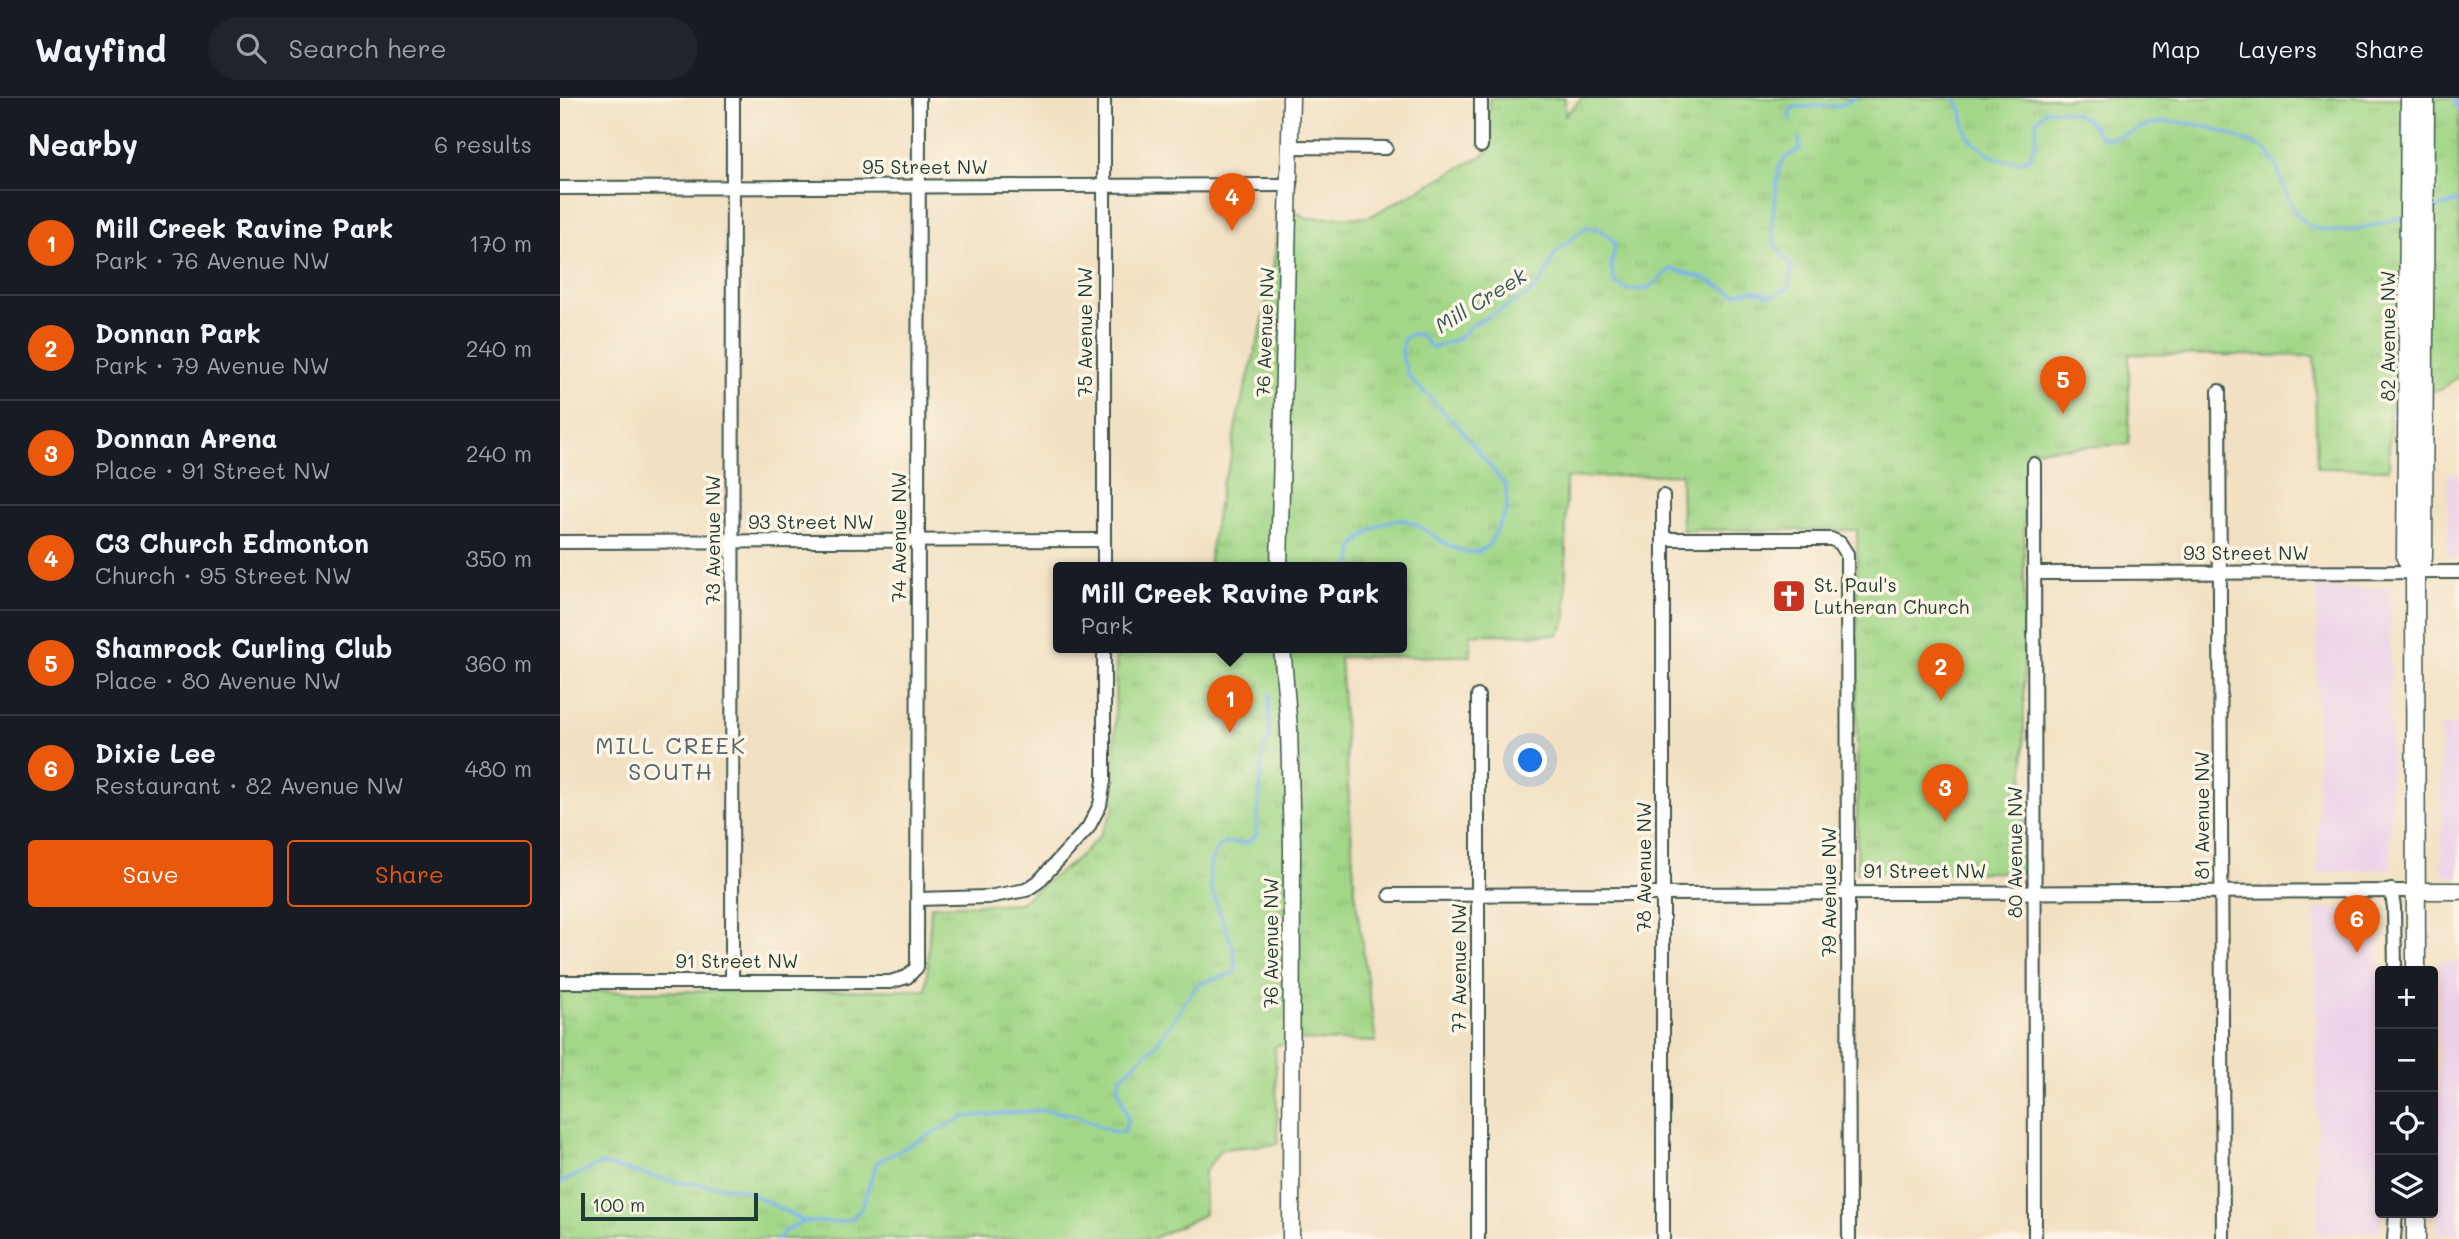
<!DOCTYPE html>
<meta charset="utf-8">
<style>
body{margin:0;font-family:Mali,sans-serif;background:#20242c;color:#f1f3f6}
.controls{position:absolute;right:21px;bottom:21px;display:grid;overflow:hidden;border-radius:7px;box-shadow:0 4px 10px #0003}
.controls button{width:63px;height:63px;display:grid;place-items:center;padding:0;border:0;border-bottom:2px solid #363941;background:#171b24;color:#f1f3f6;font:35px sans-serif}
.scale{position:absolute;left:21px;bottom:18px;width:177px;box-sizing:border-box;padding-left:7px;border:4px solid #1f3d34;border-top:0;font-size:19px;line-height:24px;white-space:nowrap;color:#1f3d34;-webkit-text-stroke:5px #fcf5e5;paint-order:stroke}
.you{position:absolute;left:971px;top:663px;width:24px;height:24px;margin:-18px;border:5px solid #fff;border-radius:50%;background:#1a73e8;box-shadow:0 0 0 10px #1a73e833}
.badge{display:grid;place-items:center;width:46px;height:46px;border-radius:50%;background:#ea580c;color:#fff;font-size:23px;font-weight:700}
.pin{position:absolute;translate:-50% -58px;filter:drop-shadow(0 2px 4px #0008)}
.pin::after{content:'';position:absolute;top:37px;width:24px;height:21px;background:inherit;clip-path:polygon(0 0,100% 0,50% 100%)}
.popup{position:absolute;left:493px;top:464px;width:354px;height:91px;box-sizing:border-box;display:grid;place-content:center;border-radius:7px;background:#171b24;filter:drop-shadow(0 2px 5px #0005);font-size:23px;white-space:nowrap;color:#9ea1a6}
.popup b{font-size:26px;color:#f1f3f6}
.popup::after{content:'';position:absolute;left:50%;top:100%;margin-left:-14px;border:14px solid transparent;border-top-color:#171b24}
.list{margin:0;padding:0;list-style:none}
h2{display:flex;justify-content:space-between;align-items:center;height:91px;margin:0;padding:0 28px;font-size:30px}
h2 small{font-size:23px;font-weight:400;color:#9ea1a6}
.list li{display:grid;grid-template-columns:46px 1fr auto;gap:21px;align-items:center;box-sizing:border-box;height:105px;padding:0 28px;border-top:2px solid #363941}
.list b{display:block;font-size:26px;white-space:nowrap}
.list p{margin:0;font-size:23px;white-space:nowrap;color:#9ea1a6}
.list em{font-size:23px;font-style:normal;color:#9ea1a6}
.actions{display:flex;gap:14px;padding:21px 28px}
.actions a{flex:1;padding:16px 0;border:2px solid #ea580c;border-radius:7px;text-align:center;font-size:24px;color:#ea580c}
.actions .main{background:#ea580c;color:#fff}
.icon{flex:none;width:38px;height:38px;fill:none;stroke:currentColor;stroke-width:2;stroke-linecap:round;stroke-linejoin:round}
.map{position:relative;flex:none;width:1899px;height:1141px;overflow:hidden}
header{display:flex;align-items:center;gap:42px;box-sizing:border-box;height:98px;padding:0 35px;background:#171b24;border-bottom:2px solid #363941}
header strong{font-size:33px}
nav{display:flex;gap:38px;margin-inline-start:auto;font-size:24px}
.search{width:490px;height:63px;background:#20242c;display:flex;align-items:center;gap:18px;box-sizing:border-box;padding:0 24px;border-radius:38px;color:#9ea1a6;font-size:26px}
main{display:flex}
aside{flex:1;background:#171b24}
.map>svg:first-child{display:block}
.built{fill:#edd1e9}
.park{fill:url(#park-tufts);stroke:#608a5e;stroke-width:2}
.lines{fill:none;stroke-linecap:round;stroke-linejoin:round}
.stream{stroke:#7bb2ea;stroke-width:3.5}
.minor-casing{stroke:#3f5549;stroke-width:16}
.tertiary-casing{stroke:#3f5549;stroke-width:19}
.secondary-casing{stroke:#3f5549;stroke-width:21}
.minor{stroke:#fff;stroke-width:12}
.tertiary{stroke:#fff;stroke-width:16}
.secondary{stroke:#fff;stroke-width:18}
.labels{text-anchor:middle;stroke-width:7;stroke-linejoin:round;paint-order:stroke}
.street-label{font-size:19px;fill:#1f3d34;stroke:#fcf5e5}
.poi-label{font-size:19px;fill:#1f3d34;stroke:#fcf5e5;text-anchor:start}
.water-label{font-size:21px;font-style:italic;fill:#365a62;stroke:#fcf5e5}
.quarter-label{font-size:23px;letter-spacing:2px;fill:#53656e;stroke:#fcf5e5}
</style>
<header>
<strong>Wayfind</strong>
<div class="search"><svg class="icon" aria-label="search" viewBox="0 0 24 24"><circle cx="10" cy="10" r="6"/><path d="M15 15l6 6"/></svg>Search here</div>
<nav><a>Map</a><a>Layers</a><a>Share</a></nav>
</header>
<main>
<aside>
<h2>Nearby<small>6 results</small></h2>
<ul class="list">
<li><span class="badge">1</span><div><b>Mill Creek Ravine Park</b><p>Park · 76 Avenue NW</p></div><em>170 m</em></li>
<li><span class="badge">2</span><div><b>Donnan Park</b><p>Park · 79 Avenue NW</p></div><em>240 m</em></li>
<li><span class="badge">3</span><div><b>Donnan Arena</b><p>Place · 91 Street NW</p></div><em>240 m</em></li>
<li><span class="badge">4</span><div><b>C3 Church Edmonton</b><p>Church · 95 Street NW</p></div><em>350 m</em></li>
<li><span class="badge">5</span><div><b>Shamrock Curling Club</b><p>Place · 80 Avenue NW</p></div><em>360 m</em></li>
<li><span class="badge">6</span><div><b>Dixie Lee</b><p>Restaurant · 82 Avenue NW</p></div><em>480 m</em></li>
</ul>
<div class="actions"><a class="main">Save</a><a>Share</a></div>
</aside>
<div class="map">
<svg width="1899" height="1141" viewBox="0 0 1899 1141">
<defs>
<pattern id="park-tufts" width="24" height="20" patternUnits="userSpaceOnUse" patternTransform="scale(1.75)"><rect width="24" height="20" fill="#a2d788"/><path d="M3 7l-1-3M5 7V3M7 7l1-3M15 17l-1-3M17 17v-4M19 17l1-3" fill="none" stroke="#8bb976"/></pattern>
</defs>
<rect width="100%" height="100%" fill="#fcf5e5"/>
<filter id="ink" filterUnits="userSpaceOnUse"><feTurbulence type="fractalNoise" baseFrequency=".0143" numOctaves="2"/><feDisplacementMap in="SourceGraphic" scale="14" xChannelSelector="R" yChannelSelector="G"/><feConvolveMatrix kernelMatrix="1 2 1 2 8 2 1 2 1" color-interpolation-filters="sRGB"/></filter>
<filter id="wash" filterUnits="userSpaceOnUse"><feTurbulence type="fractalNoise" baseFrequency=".00686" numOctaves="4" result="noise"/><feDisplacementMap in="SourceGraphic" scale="28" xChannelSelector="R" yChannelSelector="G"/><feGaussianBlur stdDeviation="1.57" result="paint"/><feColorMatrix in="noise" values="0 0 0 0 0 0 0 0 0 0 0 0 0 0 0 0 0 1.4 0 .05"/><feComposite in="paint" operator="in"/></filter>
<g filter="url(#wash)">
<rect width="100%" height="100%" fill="#f2e0c2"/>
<g class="built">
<rect x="1888" y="376" width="11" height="84"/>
<polygon points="1757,490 1830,490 1831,771 1758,775"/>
<polygon points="1881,627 1899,627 1899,778 1888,778 1882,773"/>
<polygon points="1819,810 1821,1133 1758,1136 1755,811"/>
<polygon points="1879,864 1899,864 1899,1135 1878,1135"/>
</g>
<path class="park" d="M 929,0 L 1005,0 L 1005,17 L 1022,0 L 1899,0 L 1899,278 L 1880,292 L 1830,297 L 1829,371 L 1757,370 L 1754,258 L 1569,256 L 1569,346 L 1469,352 L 1464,386 L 1464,774 L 1297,775 L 1297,432 L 1122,432 L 1121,376 L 1006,380 L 1006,522 L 999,537 L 911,536 L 911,558 L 780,559 L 795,795 L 816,944 L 744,942 L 715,948 L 718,1046 L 661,1051 L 644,1075 L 645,1116 L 592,1141 L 0,1141 L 0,894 L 366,892 L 371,808 L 459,805 L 517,761 L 539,739 L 554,711 L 556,549 L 842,549 L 842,469 L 648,469 L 662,384 C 674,364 672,339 678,317 C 696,248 721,175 716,104 L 747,120 L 809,119 L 929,54 Z"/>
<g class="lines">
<g class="stream">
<path d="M 1393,0 C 1407,12 1400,20 1407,35 C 1415,53 1452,72 1469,60 L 1476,44 L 1476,23 L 1486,12 C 1500,10 1516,14 1527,22 C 1535,28 1536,39 1546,40 C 1563,40 1577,30 1592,26 C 1632,18 1671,36 1706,52 C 1717,64 1723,86 1729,102 C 1748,152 1804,129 1844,119"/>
<polyline points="1894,0 1899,13"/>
<polyline points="1232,23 1228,16 1234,9 1280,8 1295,0"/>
<polyline points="1872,112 1899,103"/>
<path d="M 791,469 L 794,448 C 855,385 867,457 917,454 L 928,448 L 947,412 L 946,388 L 898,328 L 849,279 L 842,258 L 843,243 L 848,237 L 859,236 L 872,250 L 897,241 L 912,227 L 968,197 L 981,184 L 996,154 L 1026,129 C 1040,130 1047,134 1055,146 L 1051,169 L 1055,186 L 1069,192 L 1087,191 L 1111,171 L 1144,180 L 1174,196 L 1193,192 L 1213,198 L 1229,190 L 1232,168 L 1215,147 L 1212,124 L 1219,69 L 1225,60 L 1240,51 L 1239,40"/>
<polyline points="0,1085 40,1066 117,1084 182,1091 244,1123"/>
<path d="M 217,1141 C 244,1111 264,1132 293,1120 L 302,1109 L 317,1064 L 404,1019 L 484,1012 L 515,1017 L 553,1034 L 564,1034 L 568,1021 L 558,990 L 560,980 L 598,944 L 635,890 L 641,885 L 675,875 C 682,835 623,777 664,745 L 688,745 L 696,737 L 703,653 L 709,640 L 709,596"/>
</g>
</g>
</g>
<g filter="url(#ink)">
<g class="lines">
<g class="minor-casing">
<g id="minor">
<polyline points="921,48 921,0"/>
<polyline points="731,49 826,50"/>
<polyline points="0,90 731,87"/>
<polyline points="1659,293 1663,1141"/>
<polyline points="1474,366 1475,1141"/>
<polyline points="1103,398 1103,1141"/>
<polyline points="1103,441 1271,441 1280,445 1287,456 1289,1141"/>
<polyline points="0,444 544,442"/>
<polyline points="544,469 544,0"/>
<polyline points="1474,475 1899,474"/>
<polyline points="918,598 918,1141"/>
<polyline points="1831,792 1834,809 1835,873"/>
<polyline points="830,797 1856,793"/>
<polyline points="358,801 428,799 466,792 478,784 528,730 540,707 544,683 544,549"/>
<polyline points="172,883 173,0"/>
<polyline points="0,884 330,884 347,879 357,869 359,0"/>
<polyline points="1834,1141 1836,1115"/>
</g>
</g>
<g class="tertiary-casing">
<g id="tertiary">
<polyline points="719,469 731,0"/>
<polyline points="722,549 729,630 732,748 731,1141"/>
<polyline points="1856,793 1899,793"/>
</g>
</g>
<g class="secondary-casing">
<g id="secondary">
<polyline points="1850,0 1846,460 1855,474"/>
<polyline points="1856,873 1855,474 1863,460 1865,0"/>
<polyline points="1856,1115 1856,1141"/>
</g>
</g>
<use href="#minor" class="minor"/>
<use href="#tertiary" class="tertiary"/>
<use href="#secondary" class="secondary"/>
</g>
</g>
<defs>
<g id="church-square" transform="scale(1.75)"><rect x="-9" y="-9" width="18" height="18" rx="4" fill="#c8321e" stroke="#fcf5e5"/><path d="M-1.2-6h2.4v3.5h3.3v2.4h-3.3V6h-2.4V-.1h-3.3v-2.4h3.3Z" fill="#fff"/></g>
</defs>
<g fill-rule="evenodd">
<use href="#church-square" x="1229" y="498"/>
</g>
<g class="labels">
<g class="street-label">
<text x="365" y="76">95 Street NW</text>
<text transform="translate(525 234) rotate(-90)" y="7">75 Avenue NW</text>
<text transform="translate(705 234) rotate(-88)" y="7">76 Avenue NW</text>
<text transform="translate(1828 238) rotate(-90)" y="7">82 Avenue NW</text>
<text x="251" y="431">93 Street NW</text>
<text transform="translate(339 439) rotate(-90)" y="7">74 Avenue NW</text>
<text transform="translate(153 442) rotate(-90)" y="7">73 Avenue NW</text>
<text x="1686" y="462">93 Street NW</text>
<text transform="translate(1642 717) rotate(-90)" y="7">81 Avenue NW</text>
<text transform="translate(1455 754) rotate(-90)" y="7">80 Avenue NW</text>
<text transform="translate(1084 769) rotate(-90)" y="7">78 Avenue NW</text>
<text x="1365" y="780">91 Street NW</text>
<text transform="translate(1269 794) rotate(-90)" y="7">79 Avenue NW</text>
<text transform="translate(711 845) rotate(-90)" y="7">76 Avenue NW</text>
<text x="177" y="870">91 Street NW</text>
<text transform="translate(899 870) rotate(-90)" y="7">77 Avenue NW</text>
</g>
<g class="poi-label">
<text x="1254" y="494">St. Paul's<tspan x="1254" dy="22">Lutheran Church</tspan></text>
</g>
<g class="water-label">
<text transform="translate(921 203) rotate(-32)" y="7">Mill Creek</text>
</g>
<g class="quarter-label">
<text x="111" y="656">MILL CREEK<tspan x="111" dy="26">SOUTH</tspan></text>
</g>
</g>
</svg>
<div class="controls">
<button>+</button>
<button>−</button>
<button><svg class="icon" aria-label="locate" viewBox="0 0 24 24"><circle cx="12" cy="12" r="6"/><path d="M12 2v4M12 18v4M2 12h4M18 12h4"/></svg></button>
<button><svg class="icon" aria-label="layers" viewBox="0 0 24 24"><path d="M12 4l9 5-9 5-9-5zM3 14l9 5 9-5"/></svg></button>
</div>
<div class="scale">100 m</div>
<div class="you"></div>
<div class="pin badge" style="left:670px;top:635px">1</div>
<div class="popup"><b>Mill Creek Ravine Park</b>Park</div>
<div class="pin badge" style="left:1381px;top:603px">2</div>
<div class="pin badge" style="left:1385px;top:724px">3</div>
<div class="pin badge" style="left:672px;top:133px">4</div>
<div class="pin badge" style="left:1503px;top:316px">5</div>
<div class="pin badge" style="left:1797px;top:855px">6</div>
</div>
</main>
